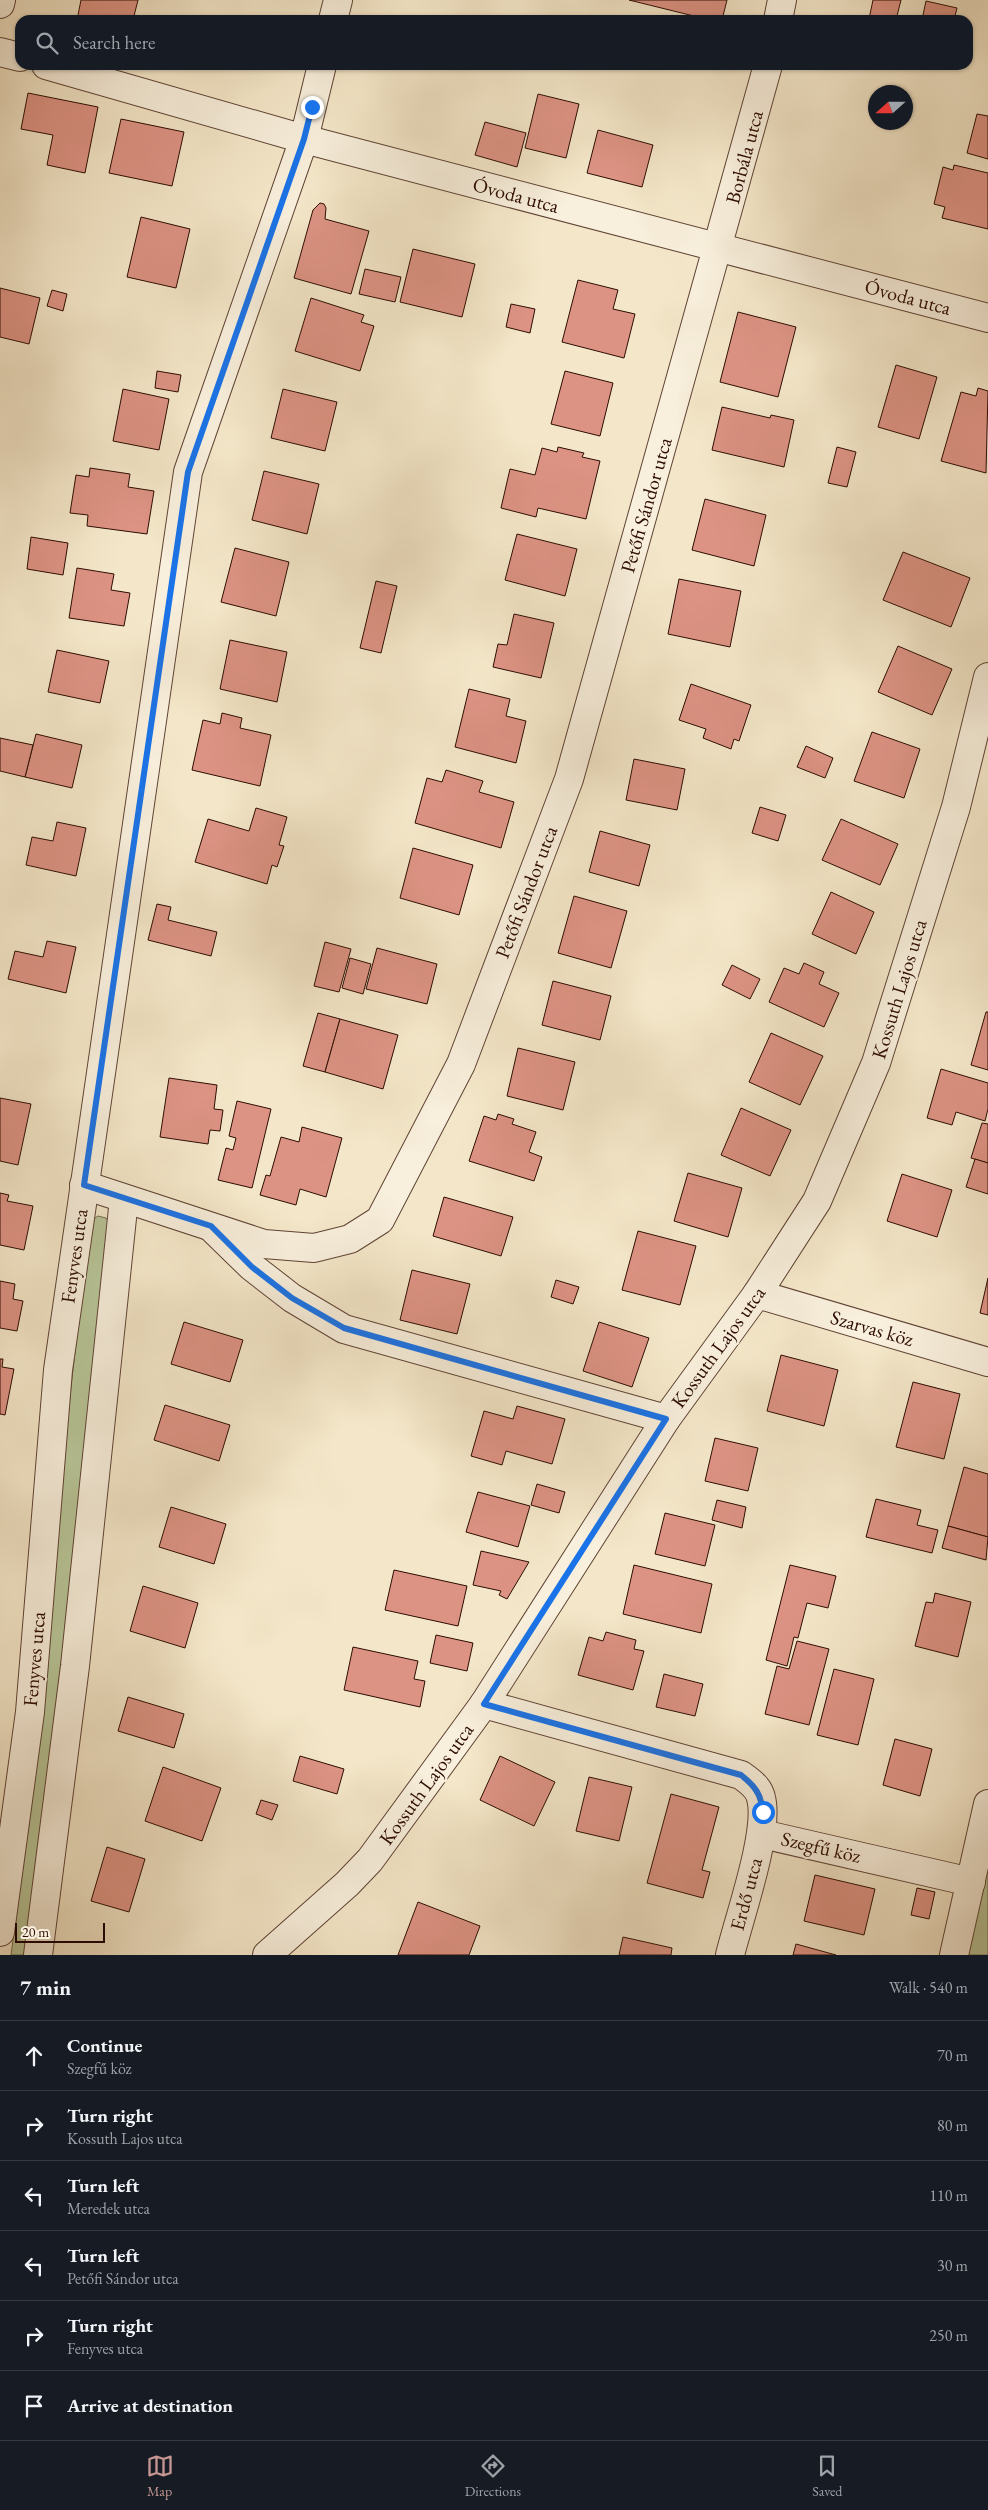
<!DOCTYPE html>
<meta charset="utf-8">
<style>
body{margin:0;font-family:"EB Garamond",serif;background:#20242c;color:#f1f3f6}
.compass{position:absolute;left:868px;top:85px;width:45px;height:45px;border-radius:50%;background:#171b24;box-shadow:0 1px 4px #0004;rotate:249deg}
.scale{position:absolute;left:15px;bottom:12px;width:90px;box-sizing:border-box;padding-left:5px;border:2px solid #2d0c02;border-top:0;font-size:14px;line-height:18px;white-space:nowrap;color:#2d0c02;-webkit-text-stroke:4px #f8efdc;paint-order:stroke}
.stop{position:absolute;width:15px;height:15px;margin:-11px;border:4px solid #1a73e8;border-radius:50%;background:#fff}
.stop.end{background:#1a73e8;border-color:#fff;box-shadow:0 1px 5px #0008}
.list{margin:0;padding:0;list-style:none}
h2{display:flex;justify-content:space-between;align-items:center;height:65px;margin:0;padding:0 20px;font-size:21px}
h2 small{font-size:16px;font-weight:400;color:#9ea1a6}
.list li{display:grid;grid-template-columns:32px 1fr auto;gap:15px;align-items:center;box-sizing:border-box;height:70px;padding:0 20px;border-top:1px solid #363941}
.list b{display:block;font-size:19px;white-space:nowrap}
.list p{margin:0;font-size:16px;white-space:nowrap;color:#9ea1a6}
.list em{font-size:16px;font-style:normal;color:#9ea1a6}
.icon{flex:none;width:28px;height:28px;fill:none;stroke:currentColor;stroke-width:2;stroke-linecap:round;stroke-linejoin:round}
.map{position:relative;flex:none;width:988px;height:1955px;overflow:hidden}
.search{position:absolute;background:#171b24;box-shadow:0 1px 4px #0004;left:15px;right:15px;top:15px;height:55px;display:flex;align-items:center;gap:12px;box-sizing:border-box;padding:0 18px;border-radius:15px;color:#9ea1a6;font-size:19px}
.sheet{height:485px;background:#171b24}
nav{display:flex;justify-content:space-around;align-items:center;box-sizing:border-box;height:70px;border-top:1px solid #363941;background:#171b24;font-size:14px;color:#9ea1a6}
nav a{display:grid;justify-items:center;gap:2px}
nav .on{color:#c59692}
.map>svg:first-child{display:block}
.green{fill:#b8c699;stroke:#72694e}
.building{fill:#dd9384;stroke:#2d0c02}
.lines{fill:none;stroke-linecap:round;stroke-linejoin:round}
.minor-casing{stroke:#5f4334;stroke-width:30}
.minor{stroke:#f8efdc;stroke-width:28}
.route{stroke:#1a73e8;stroke-width:6}
.labels{text-anchor:middle;stroke-width:4.5;stroke-linejoin:round;paint-order:stroke}
.street-label{font-size:20px;fill:#2d0c02;stroke:#f8efdc}
</style>
<div class="map">
<svg width="988" height="1955" viewBox="0 0 988 1955">
<rect width="100%" height="100%" fill="#f4e7c9"/>
<filter id="stains"><feTurbulence type="fractalNoise" baseFrequency=".004" numOctaves="4"/><feColorMatrix values="0 0 0 0 .2 0 0 0 0 .09 0 0 0 0 .02 0 0 0 .5 -.17"/></filter>
<radialGradient id="worn" r=".72"><stop offset=".6" stop-color="#630" stop-opacity="0"/><stop offset="1" stop-color="#630" stop-opacity=".3"/></radialGradient>
<g class="green">
<polygon points="98,1216 106,1218 111,1226 29,1955 11,1955 33,1793 71,1387 88,1239 92,1220"/>
<polygon points="988,1866 988,1955 965,1955"/>
</g>
<g class="building">
<polygon points="81,0 138,0 133,20 77,20"/>
<polygon points="629,0 727,0 722,20 710,20"/>
<polygon points="873,0 901,0 896,20 862,20 862,18 869,19"/>
<polygon points="926,1 957,8 954,20 922,20"/>
<polygon points="28,93 98,107 85,173 47,165 53,135 21,129"/>
<polygon points="538,94 579,104 566,158 525,148"/>
<polygon points="977,114 988,116 988,159 967,153"/>
<polygon points="121,119 184,132 172,186 109,173"/>
<polygon points="485,122 526,133 517,167 475,155"/>
<polygon points="598,130 653,145 642,187 587,173"/>
<polygon points="954,165 988,173 988,229 942,218 945,207 934,204 943,167 953,170"/>
<polygon points="320,203 324,204 326,208 325,219 369,231 351,294 294,278 313,210"/>
<polygon points="141,217 190,229 176,288 127,277"/>
<polygon points="413,249 475,264 462,317 400,302"/>
<polygon points="365,269 401,277 395,302 359,294"/>
<polygon points="578,280 618,290 613,309 635,314 624,358 562,342"/>
<polygon points="0,288 40,298 29,344 0,337"/>
<polygon points="52,290 67,294 63,311 47,306"/>
<polygon points="311,298 364,315 361,322 374,326 360,371 295,351"/>
<polygon points="511,304 535,309 530,333 506,327"/>
<polygon points="738,312 796,327 778,397 720,382"/>
<polygon points="896,365 937,377 919,439 878,427"/>
<polygon points="157,371 181,375 178,392 155,388"/>
<polygon points="565,371 613,383 600,436 551,424"/>
<polygon points="978,388 988,391 986,473 941,461 961,392 976,396"/>
<polygon points="123,389 169,399 159,450 113,441"/>
<polygon points="283,389 337,402 325,451 271,438"/>
<polygon points="722,407 770,418 771,415 794,420 784,467 712,450"/>
<polygon points="558,447 584,453 582,457 600,461 586,519 538,508 536,517 501,508 510,469 535,475 542,448 557,452"/>
<polygon points="837,447 856,452 847,487 828,483"/>
<polygon points="90,468 130,474 128,487 154,491 147,534 87,526 88,515 70,513 76,475 89,477"/>
<polygon points="264,471 319,484 307,534 252,520"/>
<polygon points="705,499 766,515 754,566 692,550"/>
<polygon points="517,534 577,549 565,596 505,580"/>
<polygon points="31,537 68,543 63,575 27,569"/>
<polygon points="235,548 289,562 276,616 221,602"/>
<polygon points="903,552 970,578 951,627 883,600"/>
<polygon points="77,568 114,574 111,590 130,593 124,626 69,618"/>
<polygon points="679,579 741,591 730,647 668,634"/>
<polygon points="376,581 397,586 381,653 360,648"/>
<polygon points="514,614 554,623 541,678 493,667 498,644 507,645"/>
<polygon points="230,640 287,652 277,702 220,689"/>
<polygon points="898,646 952,669 932,715 878,692"/>
<polygon points="57,650 109,661 100,703 48,692"/>
<polygon points="691,684 751,705 739,741 734,739 731,749 703,738 706,729 679,720"/>
<polygon points="469,689 510,699 506,716 526,721 516,763 455,747"/>
<polygon points="222,713 242,718 240,728 271,735 260,786 192,770 203,720 220,724"/>
<polygon points="872,732 920,749 904,798 854,781"/>
<polygon points="36,734 82,745 72,788 25,777"/>
<polygon points="0,738 33,745 25,777 0,771"/>
<polygon points="806,746 833,758 825,778 797,767"/>
<polygon points="634,759 685,769 677,810 626,800"/>
<polygon points="446,770 483,781 479,792 514,802 501,848 415,823 427,778 442,782"/>
<polygon points="760,807 786,815 778,841 752,833"/>
<polygon points="256,808 287,817 279,845 284,846 277,867 272,865 267,884 195,862 208,819 249,831"/>
<polygon points="841,819 898,844 880,885 822,860"/>
<polygon points="57,822 86,828 76,876 26,865 32,837 53,841"/>
<polygon points="600,831 650,845 639,886 589,872"/>
<polygon points="413,848 473,865 459,915 400,898"/>
<polygon points="831,892 874,912 856,954 812,934"/>
<polygon points="574,896 627,911 611,968 558,953"/>
<polygon points="157,904 171,907 168,920 217,932 211,956 148,940"/>
<polygon points="47,941 76,947 66,993 8,979 15,951 43,957"/>
<polygon points="325,942 351,949 339,992 314,986"/>
<polygon points="377,948 437,964 427,1004 366,989"/>
<polygon points="350,958 371,964 363,994 342,988"/>
<polygon points="804,963 824,972 819,984 839,993 824,1027 769,1002 784,968 799,974"/>
<polygon points="732,965 760,979 750,999 722,985"/>
<polygon points="553,981 611,996 600,1040 542,1025"/>
<polygon points="986,1012 988,1012 988,1070 971,1065"/>
<polygon points="318,1013 340,1019 325,1072 303,1066"/>
<polygon points="340,1019 398,1035 383,1089 325,1072"/>
<polygon points="771,1033 823,1056 800,1105 749,1082"/>
<polygon points="518,1048 575,1062 563,1110 507,1096"/>
<polygon points="941,1069 988,1083 988,1109 985,1121 956,1112 952,1125 927,1118"/>
<polygon points="169,1078 217,1085 214,1109 223,1110 220,1131 210,1130 208,1144 160,1137"/>
<polygon points="0,1098 31,1104 18,1165 0,1161"/>
<polygon points="237,1101 271,1109 252,1188 218,1180 226,1148 233,1150 236,1138 229,1136"/>
<polygon points="741,1108 791,1130 770,1176 721,1155"/>
<polygon points="498,1114 514,1119 512,1124 536,1132 529,1152 542,1157 534,1181 469,1161 484,1116 496,1120"/>
<polygon points="982,1123 988,1124 988,1163 971,1158"/>
<polygon points="302,1127 342,1138 326,1197 300,1189 296,1205 260,1195 266,1175 270,1176 281,1137 299,1142"/>
<polygon points="975,1159 988,1163 988,1194 966,1187"/>
<polygon points="688,1173 742,1188 728,1237 674,1221"/>
<polygon points="902,1174 952,1190 937,1237 887,1221"/>
<polygon points="0,1193 9,1195 7,1201 33,1206 24,1250 0,1245"/>
<polygon points="444,1197 513,1217 501,1256 433,1236"/>
<polygon points="638,1231 696,1246 680,1305 622,1290"/>
<polygon points="412,1270 470,1284 457,1334 400,1320"/>
<polygon points="988,1278 988,1315 980,1313"/>
<polygon points="556,1280 579,1287 573,1304 551,1297"/>
<polygon points="0,1281 15,1284 13,1299 23,1301 17,1331 0,1328"/>
<polygon points="184,1322 243,1340 230,1382 171,1364"/>
<polygon points="599,1322 649,1338 632,1387 583,1371"/>
<polygon points="781,1355 838,1370 824,1426 767,1411"/>
<polygon points="0,1359 3,1359 2,1367 14,1369 5,1415 0,1414"/>
<polygon points="913,1382 960,1394 944,1459 896,1447"/>
<polygon points="165,1405 230,1425 219,1461 154,1440"/>
<polygon points="517,1406 565,1419 552,1464 506,1451 502,1465 471,1456 484,1411 513,1419"/>
<polygon points="715,1438 758,1448 748,1491 705,1481"/>
<polygon points="964,1467 988,1474 988,1537 948,1526"/>
<polygon points="537,1484 565,1492 559,1513 531,1505"/>
<polygon points="478,1492 530,1506 518,1547 466,1532"/>
<polygon points="876,1499 921,1510 917,1525 938,1530 932,1553 866,1537"/>
<polygon points="717,1500 746,1507 742,1528 712,1520"/>
<polygon points="171,1507 226,1524 214,1564 159,1547"/>
<polygon points="665,1513 715,1525 705,1566 655,1554"/>
<polygon points="948,1526 988,1537 986,1560 942,1548"/>
<polygon points="481,1551 529,1562 507,1599 499,1595 501,1591 473,1585"/>
<polygon points="634,1565 712,1584 701,1633 623,1614"/>
<polygon points="790,1565 836,1576 828,1608 807,1603 798,1638 794,1637 787,1666 766,1660"/>
<polygon points="394,1570 467,1586 458,1626 385,1610"/>
<polygon points="143,1586 198,1603 185,1648 130,1631"/>
<polygon points="935,1593 971,1602 958,1657 915,1646 926,1602 933,1603"/>
<polygon points="606,1632 636,1640 634,1649 644,1651 633,1690 578,1675 589,1637 603,1641"/>
<polygon points="436,1635 473,1643 467,1671 430,1663"/>
<polygon points="797,1641 829,1649 809,1725 765,1714 777,1666 789,1669"/>
<polygon points="353,1647 418,1661 414,1679 425,1681 420,1707 344,1690"/>
<polygon points="834,1669 874,1679 858,1745 817,1735"/>
<polygon points="664,1674 703,1684 695,1716 656,1707"/>
<polygon points="128,1697 184,1714 174,1748 118,1731"/>
<polygon points="895,1739 932,1749 920,1796 883,1785"/>
<polygon points="300,1756 344,1769 337,1794 293,1781"/>
<polygon points="500,1756 555,1782 534,1826 480,1800"/>
<polygon points="163,1767 221,1788 202,1841 145,1821"/>
<polygon points="589,1777 632,1787 619,1841 576,1831"/>
<polygon points="671,1794 719,1807 702,1870 710,1872 703,1898 647,1883"/>
<polygon points="261,1800 278,1805 272,1820 256,1814"/>
<polygon points="107,1847 145,1859 129,1912 91,1901"/>
<polygon points="815,1875 875,1889 864,1935 804,1921"/>
<polygon points="917,1888 935,1892 929,1919 911,1915"/>
<polygon points="418,1902 480,1926 469,1955 398,1955"/>
<polygon points="623,1937 672,1948 671,1955 619,1955"/>
<polygon points="796,1944 836,1955 793,1955"/>
</g>
<g class="lines">
<g class="minor-casing">
<g id="minor">
<polyline points="0,4 1,0"/>
<polyline points="333,20 338,0"/>
<polyline points="778,20 782,0"/>
<polyline points="0,52 20,57"/>
<polyline points="46,65 304,139 988,318"/>
<polyline points="84,1185 264,1244 314,1248 350,1239 380,1220 461,1064 569,779 768,65"/>
<polyline points="214,1230 252,1267 292,1298 344,1329 666,1419"/>
<polyline points="757,1294 988,1362"/>
<path d="M 484,1704 L 741,1775 C 749,1781 759,1787 761,1798 C 770,1831 739,1918 730,1955"/>
<polyline points="762,1834 971,1882"/>
<polyline points="0,1932 30,1712 58,1370 188,472 304,139 322,65"/>
<polyline points="38,1955 75,1666 124,1199"/>
<polyline points="267,1955 347,1884 370,1860 484,1704 666,1419 757,1294 817,1201 876,1063 956,807 988,677"/>
<polyline points="954,1955 988,1804"/>
</g>
</g>
<use href="#minor" class="minor"/>
</g>
<g class="lines">
<path class="route" d="M 312,107 L 304,139 L 188,472 L 84,1185 L 211,1226 L 252,1267 L 292,1298 L 344,1328 L 666,1419 L 484,1704 L 741,1775 C 755,1786 761,1794 763,1812"/>
</g>
<g class="labels">
<g class="street-label">
<text transform="translate(744 157) rotate(-75)" y="7">Borbála utca</text>
<text transform="translate(516 195) rotate(15)" y="7">Óvoda utca</text>
<text transform="translate(908 297) rotate(15)" y="7">Óvoda utca</text>
<text transform="translate(646 505) rotate(-74)" y="7">Petőfi Sándor utca</text>
<text transform="translate(526 892) rotate(-69)" y="7">Petőfi Sándor utca</text>
<text transform="translate(899 989) rotate(-73)" y="7">Kossuth Lajos utca</text>
<text transform="translate(74 1256) rotate(-82)" y="7">Fenyves utca</text>
<text transform="translate(872 1328) rotate(16)" y="7">Szarvas köz</text>
<text transform="translate(718 1347) rotate(-54)" y="7">Kossuth Lajos utca</text>
<text transform="translate(34 1659) rotate(-85)" y="7">Fenyves utca</text>
<text transform="translate(426 1784) rotate(-54)" y="7">Kossuth Lajos utca</text>
<text transform="translate(821 1847) rotate(13)" y="7">Szegfű köz</text>
<text transform="translate(746 1894) rotate(-75)" y="7">Erdő utca</text>
</g>
</g>
<rect width="100%" height="100%" filter="url(#stains)"/>
<rect width="100%" height="100%" fill="url(#worn)"/>
</svg>
<svg class="compass" viewBox="-18 -18 36 36"><path d="M0-13l5 13h-10z" fill="#e53935"/><path d="M0 13l5-13h-10z" fill="#9ea1a6"/></svg>
<div class="scale">20 m</div>
<div class="stop" style="left:763px;top:1812px"></div>
<div class="stop end" style="left:312px;top:107px"></div>
<div class="search"><svg class="icon" aria-label="search" viewBox="0 0 24 24"><circle cx="10" cy="10" r="6"/><path d="M15 15l6 6"/></svg>Search here</div>
</div>
<section class="sheet">
<h2>7 min<small>Walk · 540 m</small></h2>
<ul class="list">
<li><svg class="icon" aria-label="ahead" viewBox="0 0 24 24"><path d="M12 20V5M6 11l6-6 6 6"/></svg><div><b>Continue</b><p>Szegfű köz</p></div><em>70 m</em></li>
<li><svg class="icon" aria-label="right" viewBox="0 0 24 24"><path d="M7 20v-9h11M14 6l5 5-5 5"/></svg><div><b>Turn right</b><p>Kossuth Lajos utca</p></div><em>80 m</em></li>
<li><svg class="icon" aria-label="left" viewBox="0 0 24 24"><path d="M17 20v-9H6M10 6l-5 5 5 5"/></svg><div><b>Turn left</b><p>Meredek utca</p></div><em>110 m</em></li>
<li><svg class="icon" aria-label="left" viewBox="0 0 24 24"><path d="M17 20v-9H6M10 6l-5 5 5 5"/></svg><div><b>Turn left</b><p>Petőfi Sándor utca</p></div><em>30 m</em></li>
<li><svg class="icon" aria-label="right" viewBox="0 0 24 24"><path d="M7 20v-9h11M14 6l5 5-5 5"/></svg><div><b>Turn right</b><p>Fenyves utca</p></div><em>250 m</em></li>
<li><svg class="icon" aria-label="arrive" viewBox="0 0 24 24"><path d="M6 21V4h12l-3 4 3 4H6"/></svg><div><b>Arrive at destination</b></div></li>
</ul>
</section>
<nav>
<a class="on"><svg class="icon" aria-label="map" viewBox="0 0 24 24"><path d="M3 6l6-2 6 2 6-2v14l-6 2-6-2-6 2zM9 4v14M15 6v14"/></svg>Map</a>
<a><svg class="icon" aria-label="directions" viewBox="0 0 24 24"><path d="M12 3l9 9-9 9-9-9zM9 14v-3h6M13 9l2 2-2 2"/></svg>Directions</a>
<a><svg class="icon" aria-label="saved" viewBox="0 0 24 24"><path d="M7 4h10v16l-5-4-5 4z"/></svg>Saved</a>
</nav>
